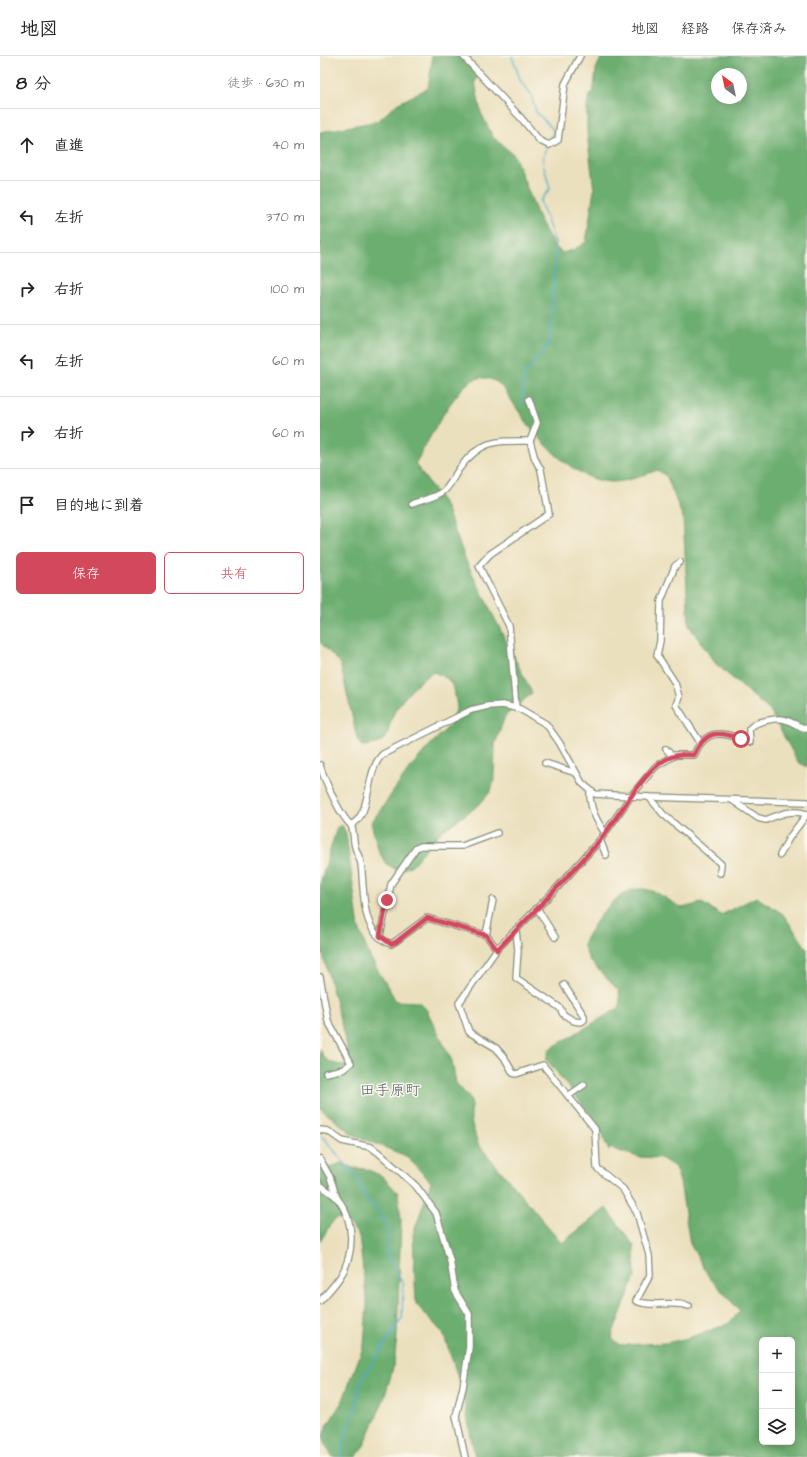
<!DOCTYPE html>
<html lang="ja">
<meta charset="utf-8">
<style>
body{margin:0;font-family:"Architects Daughter","Klee One",sans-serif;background:#f2f2f2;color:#222}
.controls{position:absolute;right:12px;bottom:12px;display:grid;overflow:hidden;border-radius:6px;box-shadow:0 2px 10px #0003}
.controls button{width:36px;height:36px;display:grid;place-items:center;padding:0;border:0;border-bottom:1px solid #e0e0e0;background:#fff;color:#222;font:20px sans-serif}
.compass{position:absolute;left:391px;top:12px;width:36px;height:36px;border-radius:50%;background:#fff;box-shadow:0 2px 10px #0003;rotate:327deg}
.stop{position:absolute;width:12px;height:12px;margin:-9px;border:3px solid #d1495b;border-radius:50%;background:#fff}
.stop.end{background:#d1495b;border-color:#fff;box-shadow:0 1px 4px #0008}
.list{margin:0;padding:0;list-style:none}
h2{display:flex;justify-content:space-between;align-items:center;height:52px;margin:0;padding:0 16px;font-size:17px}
h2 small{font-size:13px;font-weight:400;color:#767676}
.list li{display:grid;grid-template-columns:26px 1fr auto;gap:12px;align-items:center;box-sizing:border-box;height:72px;padding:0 16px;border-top:1px solid #e0e0e0}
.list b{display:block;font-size:15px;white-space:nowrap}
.list em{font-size:13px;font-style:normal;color:#767676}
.actions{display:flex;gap:8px;padding:12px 16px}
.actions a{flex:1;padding:9px 0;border:1px solid #d1495b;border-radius:6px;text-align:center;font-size:14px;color:#d1495b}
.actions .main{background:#d1495b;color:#fff}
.icon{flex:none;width:22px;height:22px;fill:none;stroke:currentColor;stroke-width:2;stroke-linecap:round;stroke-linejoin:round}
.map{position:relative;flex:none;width:487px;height:1401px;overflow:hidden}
header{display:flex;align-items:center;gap:24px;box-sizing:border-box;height:56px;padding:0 20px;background:#fff;border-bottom:1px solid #e0e0e0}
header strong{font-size:19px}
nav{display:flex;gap:22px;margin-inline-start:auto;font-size:14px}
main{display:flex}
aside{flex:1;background:#fff}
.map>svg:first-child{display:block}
.forest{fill:#6cad70;stroke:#467552;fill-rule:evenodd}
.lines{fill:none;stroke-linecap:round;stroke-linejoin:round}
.stream{stroke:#4daacb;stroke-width:1.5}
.minor-casing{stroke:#858e79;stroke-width:8}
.minor{stroke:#fff;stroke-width:5.5}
.route{stroke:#d1495b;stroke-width:5}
.labels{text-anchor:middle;stroke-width:3;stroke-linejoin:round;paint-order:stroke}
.quarter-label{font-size:15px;fill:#525e6b;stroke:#fbf7ec}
</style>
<header>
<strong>地図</strong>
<nav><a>地図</a><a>経路</a><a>保存済み</a></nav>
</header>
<main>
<aside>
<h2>8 分<small>徒歩 · 630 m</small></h2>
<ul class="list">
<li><svg class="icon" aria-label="ahead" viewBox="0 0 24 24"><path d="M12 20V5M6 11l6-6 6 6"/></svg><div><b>直進</b></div><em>40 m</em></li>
<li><svg class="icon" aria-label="left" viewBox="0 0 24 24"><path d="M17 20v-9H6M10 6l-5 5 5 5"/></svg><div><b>左折</b></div><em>370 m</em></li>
<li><svg class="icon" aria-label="right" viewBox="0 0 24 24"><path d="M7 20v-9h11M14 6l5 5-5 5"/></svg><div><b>右折</b></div><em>100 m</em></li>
<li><svg class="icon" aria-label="left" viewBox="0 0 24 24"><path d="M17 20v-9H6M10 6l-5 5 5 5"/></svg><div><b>左折</b></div><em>60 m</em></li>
<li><svg class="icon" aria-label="right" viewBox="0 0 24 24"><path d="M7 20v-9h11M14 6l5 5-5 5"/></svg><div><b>右折</b></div><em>60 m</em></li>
<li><svg class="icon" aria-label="arrive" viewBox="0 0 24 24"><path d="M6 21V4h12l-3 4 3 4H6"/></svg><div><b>目的地に到着</b></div></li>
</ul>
<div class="actions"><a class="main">保存</a><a>共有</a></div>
</aside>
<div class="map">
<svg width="487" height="1401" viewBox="0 0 487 1401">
<rect width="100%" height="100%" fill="#fbf7ec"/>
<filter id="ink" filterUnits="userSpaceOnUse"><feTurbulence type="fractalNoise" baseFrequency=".025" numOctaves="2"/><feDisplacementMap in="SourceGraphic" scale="8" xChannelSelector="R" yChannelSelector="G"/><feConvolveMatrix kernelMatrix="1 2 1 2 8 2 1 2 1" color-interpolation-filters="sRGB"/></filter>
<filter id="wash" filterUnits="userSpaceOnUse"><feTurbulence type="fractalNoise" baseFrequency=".012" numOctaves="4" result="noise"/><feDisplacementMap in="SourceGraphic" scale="16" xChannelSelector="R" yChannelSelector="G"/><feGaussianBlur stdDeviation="0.9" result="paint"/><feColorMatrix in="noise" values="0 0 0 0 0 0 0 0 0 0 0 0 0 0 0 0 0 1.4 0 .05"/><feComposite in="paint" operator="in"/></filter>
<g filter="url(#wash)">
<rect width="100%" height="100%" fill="#ebe0be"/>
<g class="forest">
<path d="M 111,0 L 150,0 L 149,3 L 159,18 L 155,26 L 161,57 L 173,81 L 194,99 L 220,165 L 235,191 L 243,197 L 255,193 L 266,186 L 274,134 L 267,77 L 267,46 L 274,32 L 276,13 L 282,0 L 487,0 L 487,711 L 478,706 L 450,655 L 396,608 L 369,570 L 363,462 L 347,421 L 338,414 C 320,420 301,429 282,425 C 249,418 218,383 200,357 C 193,348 187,335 178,327 C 173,323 162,320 155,323 C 135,330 107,388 95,408 L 125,449 L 146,505 L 212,637 L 185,660 L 175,688 L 174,724 L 171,735 L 159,749 L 122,775 L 92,809 L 79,815 L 66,808 L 59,796 L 51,767 L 90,712 L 108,691 L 131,668 L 137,651 L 134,633 L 128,623 L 114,616 C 101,622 84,641 76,653 C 64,674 75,688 42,690 L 38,686 L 20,607 L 0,586 L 0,76 L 58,65 L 77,48 L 108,32 L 112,5 ZM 397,18 L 421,18 L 421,42 L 397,42 Z"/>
<path d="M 22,769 L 26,778 L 39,873 L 50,901 L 76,945 L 99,946 L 106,953 L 132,1005 L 136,1027 L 151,1044 L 151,1065 L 158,1088 L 242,1187 L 286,1152 L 314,1190 L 315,1221 L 293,1277 L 292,1282 L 300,1289 L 346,1287 L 368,1282 L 408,1268 L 420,1255 L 389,1221 L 370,1188 L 360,1126 L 355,1111 L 341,1102 L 318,1101 L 290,1092 L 289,1095 L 278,1068 L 226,1003 L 230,993 L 300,951 L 299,935 L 269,904 L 263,888 C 275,865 301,823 332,835 C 343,839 352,847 362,852 L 382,847 L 401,859 L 436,841 L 463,858 L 487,893 L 487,1401 L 155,1401 L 141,1330 L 123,1277 L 96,1248 L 93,1179 L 111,1126 L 86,1100 L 32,1078 L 0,1052 L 0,993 C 5,1006 14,1009 27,1009 L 27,990 L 0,887 L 0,828 L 17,771 ZM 442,1284 L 472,1284 L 472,1386 L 442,1386 Z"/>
<path d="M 21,1107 L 33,1112 L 46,1113 L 62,1120 L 78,1137 L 81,1164 L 77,1280 L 74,1309 L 64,1343 L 43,1392 L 36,1401 L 13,1401 L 6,1390 L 3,1380 L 7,1370 L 23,1344 L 44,1289 L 47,1248 L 39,1180 L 30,1168 L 18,1162 C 7,1169 8,1175 0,1185 L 0,1115 Z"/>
</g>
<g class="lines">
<g class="stream">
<polyline points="192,0 201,26 211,38 216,56 232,72 234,77 224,97 223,107 230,133 220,145 236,189 230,287 204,319 203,347"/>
<polyline points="0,1080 4,1082 40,1126 42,1137 59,1156 67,1170 68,1180 67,1195 69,1203 83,1227 82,1262 40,1327 36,1350 28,1370 21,1401"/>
</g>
</g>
</g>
<g filter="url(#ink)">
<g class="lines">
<g class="minor-casing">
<g id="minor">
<polyline points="143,0 201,62 220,85 229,89 238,84 245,28 260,0"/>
<path d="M 92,448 C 101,444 116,442 124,435 C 130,430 134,420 139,413 C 161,383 176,385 210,385"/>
<polyline points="360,506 355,510 341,545 340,585 337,599 355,627 359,641 356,649 380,686"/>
<polyline points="196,652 189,570 159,510 170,498 229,458 221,414 215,403 210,385 217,367 209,343"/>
<polyline points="346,693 352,700"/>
<polyline points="225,707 256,717"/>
<path d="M 0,709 C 4,723 20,760 31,769 C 53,758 44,715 63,698 L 151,654 L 168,650 L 183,649 L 200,653 L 226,668 L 239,686 L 262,727 L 275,738 L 329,741 L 487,746"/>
<path d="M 270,734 C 269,751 276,764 285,777"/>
<polyline points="329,741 343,758 401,808 400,817"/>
<path d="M 412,744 L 438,762 L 446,764 C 460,758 472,753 487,758"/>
<path d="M 31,769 C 34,776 33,783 35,791 C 37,797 40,802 41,808 C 45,835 39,876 71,888 L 76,885 L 107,862 L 166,879 L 177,893"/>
<polyline points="280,784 286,799"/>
<polyline points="460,799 469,782 487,758"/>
<polyline points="217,852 235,881"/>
<polyline points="196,874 198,894 196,922 233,947 240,952 243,958 254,965 261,966 264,964 264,960 244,929"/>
<polyline points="166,879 173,844"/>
<polyline points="60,880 71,828 96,792 101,790 142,790 177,777"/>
<polyline points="0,921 8,965 31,1007 24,1013 6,1017"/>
<polyline points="248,1040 264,1029"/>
<polyline points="0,1074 8,1075 22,1085 51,1091 59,1097 96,1130 116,1157 130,1204 135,1235 149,1258 149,1291 143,1331 136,1360 145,1401"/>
<polyline points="0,1103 10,1121 17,1142"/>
<path d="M 0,1129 C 5,1133 12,1137 17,1142 C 35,1164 35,1198 20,1221 C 14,1230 7,1237 0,1245"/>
<path d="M 369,1250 C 351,1244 333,1252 316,1245 L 330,1219 L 329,1199 L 317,1157 L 303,1133 L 277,1112 L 275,1073 L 223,1009 L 196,1018 L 193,1017 L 184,1001 L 176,992 L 149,976 L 139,947 L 177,893 L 236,833 L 280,784 L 311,740 L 336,710 L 355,699 L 374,699 C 383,679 394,674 415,681 C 420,683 425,687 430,686 L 429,673 C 435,665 458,661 466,664 C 474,667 479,671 487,673"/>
</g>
</g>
<use href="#minor" class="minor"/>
</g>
</g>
<g class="lines" filter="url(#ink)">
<path class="route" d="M 67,844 L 60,880 L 71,888 L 76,886 L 107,862 L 166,879 L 177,894 C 212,858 247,823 280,784 C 298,762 318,724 340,707 C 351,699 361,698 374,699 C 385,675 397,674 421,683"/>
</g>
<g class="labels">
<g class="quarter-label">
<text x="70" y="1039">田手原町</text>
</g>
</g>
</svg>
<div class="controls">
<button>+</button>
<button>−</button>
<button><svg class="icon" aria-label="layers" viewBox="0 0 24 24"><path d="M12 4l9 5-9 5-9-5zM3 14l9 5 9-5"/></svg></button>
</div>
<svg class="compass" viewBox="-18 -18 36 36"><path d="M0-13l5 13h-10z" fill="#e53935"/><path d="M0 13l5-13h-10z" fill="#767676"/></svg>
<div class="stop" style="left:421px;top:683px"></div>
<div class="stop end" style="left:67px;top:844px"></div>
</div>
</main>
